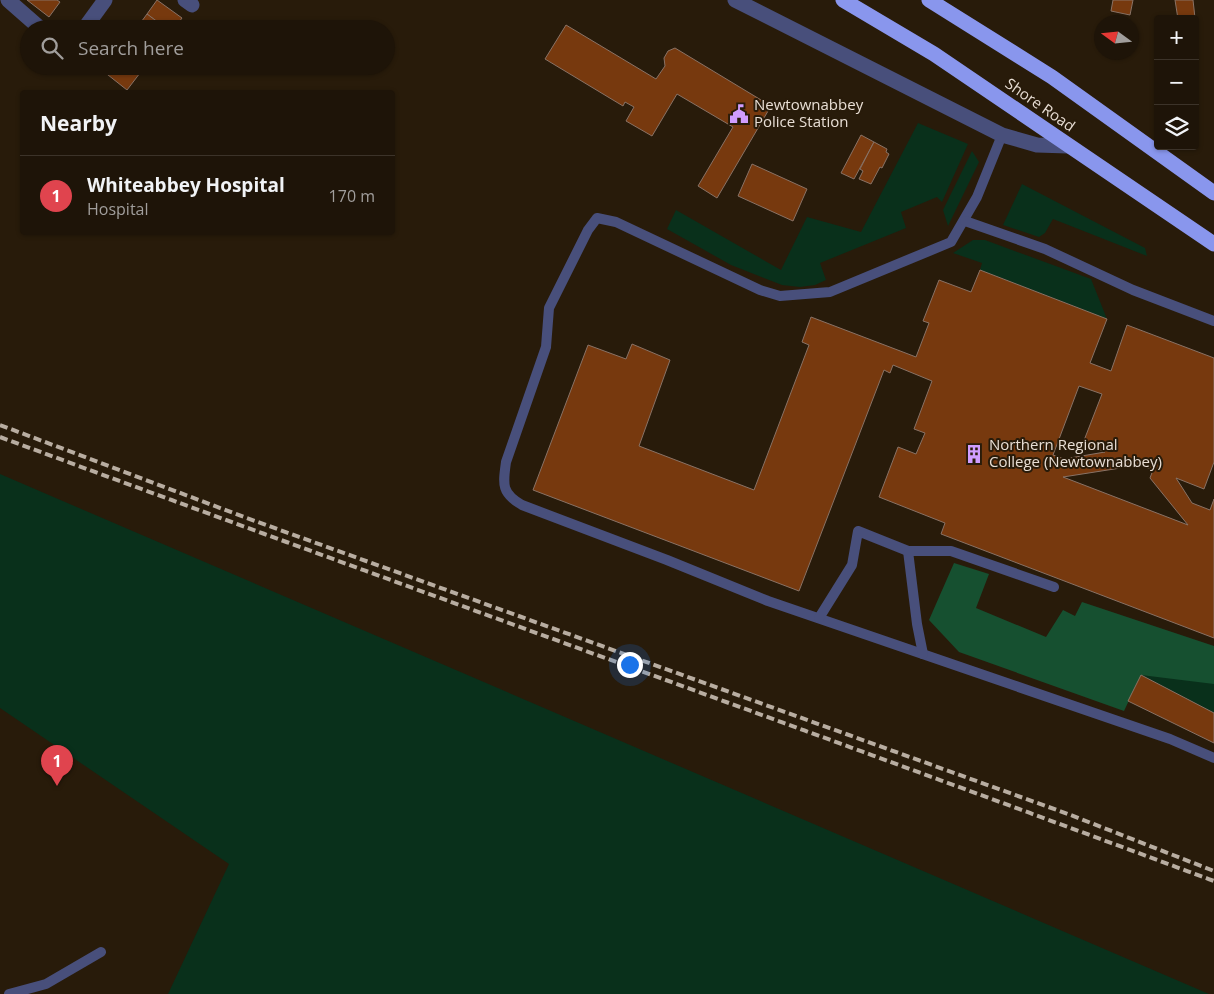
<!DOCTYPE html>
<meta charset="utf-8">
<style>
body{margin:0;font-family:"Open Sans",sans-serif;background:#2b2116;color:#f1f3f6}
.controls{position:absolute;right:15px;top:15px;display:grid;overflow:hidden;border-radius:5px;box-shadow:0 1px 4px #0004}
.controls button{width:45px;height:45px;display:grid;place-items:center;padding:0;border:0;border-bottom:1px solid #3c3329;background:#1e1408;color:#f1f3f6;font:25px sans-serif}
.compass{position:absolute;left:1094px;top:15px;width:45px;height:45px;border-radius:50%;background:#1e1408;box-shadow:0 1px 4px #0004;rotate:285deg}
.you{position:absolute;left:629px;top:664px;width:18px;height:18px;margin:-12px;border:4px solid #fff;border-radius:50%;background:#1a73e8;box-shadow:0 0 0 8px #1a73e833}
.badge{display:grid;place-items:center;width:32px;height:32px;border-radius:50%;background:#8c9099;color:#fff;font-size:16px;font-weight:700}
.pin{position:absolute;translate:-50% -41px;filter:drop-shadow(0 1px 2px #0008)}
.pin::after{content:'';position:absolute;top:26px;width:18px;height:15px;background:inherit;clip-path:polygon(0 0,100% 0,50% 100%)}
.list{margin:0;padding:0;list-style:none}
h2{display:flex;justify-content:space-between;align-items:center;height:65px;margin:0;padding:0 20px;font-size:21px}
h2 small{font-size:16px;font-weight:400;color:#a19e9c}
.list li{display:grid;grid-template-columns:32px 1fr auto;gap:15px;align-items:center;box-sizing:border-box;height:80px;padding:0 20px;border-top:1px solid #3c3329}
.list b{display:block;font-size:19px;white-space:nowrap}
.list p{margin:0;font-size:16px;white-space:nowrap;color:#a19e9c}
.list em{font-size:16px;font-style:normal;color:#a19e9c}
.icon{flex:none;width:28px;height:28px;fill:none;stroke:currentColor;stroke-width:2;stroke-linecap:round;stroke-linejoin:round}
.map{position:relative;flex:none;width:1214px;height:994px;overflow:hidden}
.search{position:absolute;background:#1e1408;box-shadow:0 1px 4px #0004;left:20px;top:20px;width:375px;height:55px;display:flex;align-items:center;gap:12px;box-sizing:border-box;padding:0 18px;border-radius:28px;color:#a19e9c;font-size:19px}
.panel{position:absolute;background:#1e1408;box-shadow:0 1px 4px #0004;left:20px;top:90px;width:375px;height:145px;border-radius:5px}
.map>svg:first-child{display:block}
.green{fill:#09301b}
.forest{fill:#165030}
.building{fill:#77390e;stroke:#897265;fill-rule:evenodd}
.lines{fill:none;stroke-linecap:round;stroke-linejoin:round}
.lane{stroke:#484f7b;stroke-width:10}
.street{stroke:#484f7b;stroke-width:15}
.highway{stroke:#8996ed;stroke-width:15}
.rail{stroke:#b8ada1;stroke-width:4;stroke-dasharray:8 4;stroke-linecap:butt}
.labels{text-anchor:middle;stroke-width:4;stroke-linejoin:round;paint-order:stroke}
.poi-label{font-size:15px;fill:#e8ded4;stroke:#281b0a;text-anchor:start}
.street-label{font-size:15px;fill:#e8ded4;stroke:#281b0a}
</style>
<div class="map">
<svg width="1214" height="994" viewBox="0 0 1214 994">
<rect width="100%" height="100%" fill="#281b0a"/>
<g class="green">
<polygon points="918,123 968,144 942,202 937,197 901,212 906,228 820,263 826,280 815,285 800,287 782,285 731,265 667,229 676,210 781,270 807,217 861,232"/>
<polygon points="972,151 979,162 948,226 943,210"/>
<polygon points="1022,184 1145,248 1147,256 1053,219 1045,233 1039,237 1003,225"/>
<polygon points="973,240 985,240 1091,279 1107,319 980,270 982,263 953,253"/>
<polygon points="0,474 1209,994 168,994 229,864 0,708"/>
<polygon points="1141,675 1214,681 1214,713"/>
</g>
<polygon class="forest" points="954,563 989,574 976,608 1046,637 1063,610 1075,616 1082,602 1214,646 1214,684 1141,675 1124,711 959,652 929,620"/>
<g class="building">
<polygon points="27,0 57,0 60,2 49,17"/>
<polygon points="157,0 182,18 174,29 167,29 147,14"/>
<polygon points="1113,0 1133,0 1130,15 1111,11"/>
<polygon points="1175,0 1193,0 1195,18 1178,19"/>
<polygon points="147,14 167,29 136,29"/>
<polygon points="566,25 656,79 665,66 664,58 668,51 675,48 771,106 717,198 698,186 733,127 677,94 652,136 626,121 634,107 625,102 623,106 545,59"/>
<polygon points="107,66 132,66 140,73 127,90 103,71"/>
<polygon points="861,135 874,142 854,179 841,173"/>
<polygon points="874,142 887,149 886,152 889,154 882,168 880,167 871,184 859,179 863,171 860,169"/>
<polygon points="752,164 807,189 793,221 738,196"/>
<path d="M 980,270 L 1107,319 L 1090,363 L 1111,371 L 1127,325 L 1214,358 L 1214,462 L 1204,489 L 1176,478 L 1192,503 L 1210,510 L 1214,499 L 1214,638 L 941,534 L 945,523 L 879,497 L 898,447 L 916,454 L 925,433 L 914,429 L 932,381 L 893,365 L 890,373 L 884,370 L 799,591 L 533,490 L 588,345 L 626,359 L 632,344 L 670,360 L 639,446 L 754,490 L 809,345 L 802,342 L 811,317 L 916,357 L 929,323 L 923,321 L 939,280 L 971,292 ZM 1079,386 L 1102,394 L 1083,443 L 1105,452 L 1064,459 L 1053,455 ZM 1130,461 L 1153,470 L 1150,478 L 1188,525 L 1063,477 L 1127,467 Z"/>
<polygon points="1141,675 1214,713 1214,743 1128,701"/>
</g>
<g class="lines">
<g class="lane">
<path d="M 1002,135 L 977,197 L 951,242 L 830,292 L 780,296 L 760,290 L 616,222 L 597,218 L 588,230 L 549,308 L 546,347 L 506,462 C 503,484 501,493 522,505 L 667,560 L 768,601 L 1170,739 L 1214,758"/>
<polyline points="965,221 1045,249 1133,290 1214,321"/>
<polyline points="908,551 917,624 923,654"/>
<polyline points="819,618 852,565 858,531 908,551 951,551 1054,587"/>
<polyline points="9,994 46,984 101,952"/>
</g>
<g class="street">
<polyline points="8,0 41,29"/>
<polyline points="185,0 192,5"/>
<polyline points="735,0 1002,135 1037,145 1068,146"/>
<polyline points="84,29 105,0"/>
</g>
<g class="highway">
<polyline points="843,0 934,54 1214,244"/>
<polyline points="929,0 1052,77 1214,193"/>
</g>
<g class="rail">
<polyline points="0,425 244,517 1068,814 1214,871"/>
<path d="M 0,437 C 404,586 810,731 1214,881"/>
</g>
</g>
<defs>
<g id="civic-bare" transform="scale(1.5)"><path d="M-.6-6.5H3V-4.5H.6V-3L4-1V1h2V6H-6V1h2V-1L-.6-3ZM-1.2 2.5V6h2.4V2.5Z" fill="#d09dff" stroke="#281b0a" stroke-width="2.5" paint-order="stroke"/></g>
<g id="building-bare" transform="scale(1.5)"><path d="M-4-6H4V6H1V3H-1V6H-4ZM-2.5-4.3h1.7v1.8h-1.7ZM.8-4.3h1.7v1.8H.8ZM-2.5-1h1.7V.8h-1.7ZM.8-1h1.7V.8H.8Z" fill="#d09dff" stroke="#281b0a" stroke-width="2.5" paint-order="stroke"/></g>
</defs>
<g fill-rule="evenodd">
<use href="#civic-bare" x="739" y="114"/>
<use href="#building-bare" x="974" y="454"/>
</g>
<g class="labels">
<g class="poi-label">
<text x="754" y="110">Newtownabbey<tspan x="754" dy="17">Police Station</tspan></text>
<text x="989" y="450">Northern Regional<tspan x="989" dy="17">College (Newtownabbey)</tspan></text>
</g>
<g class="street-label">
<text transform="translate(1040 105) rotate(35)" y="5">Shore Road</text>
</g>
</g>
</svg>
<div class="controls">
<button>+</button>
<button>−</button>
<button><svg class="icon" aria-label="layers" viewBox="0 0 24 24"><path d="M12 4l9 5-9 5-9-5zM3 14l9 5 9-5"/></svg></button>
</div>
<svg class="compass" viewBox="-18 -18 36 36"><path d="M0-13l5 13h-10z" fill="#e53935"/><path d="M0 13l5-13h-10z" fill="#a19e9c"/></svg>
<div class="you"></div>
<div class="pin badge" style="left:57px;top:786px;background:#e0444e">1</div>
<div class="search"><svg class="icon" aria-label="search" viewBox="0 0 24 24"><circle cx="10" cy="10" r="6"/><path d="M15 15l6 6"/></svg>Search here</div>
<section class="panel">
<h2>Nearby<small></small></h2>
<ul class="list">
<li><span class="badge" style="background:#e0444e">1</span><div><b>Whiteabbey Hospital</b><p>Hospital</p></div><em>170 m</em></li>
</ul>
</section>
</div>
